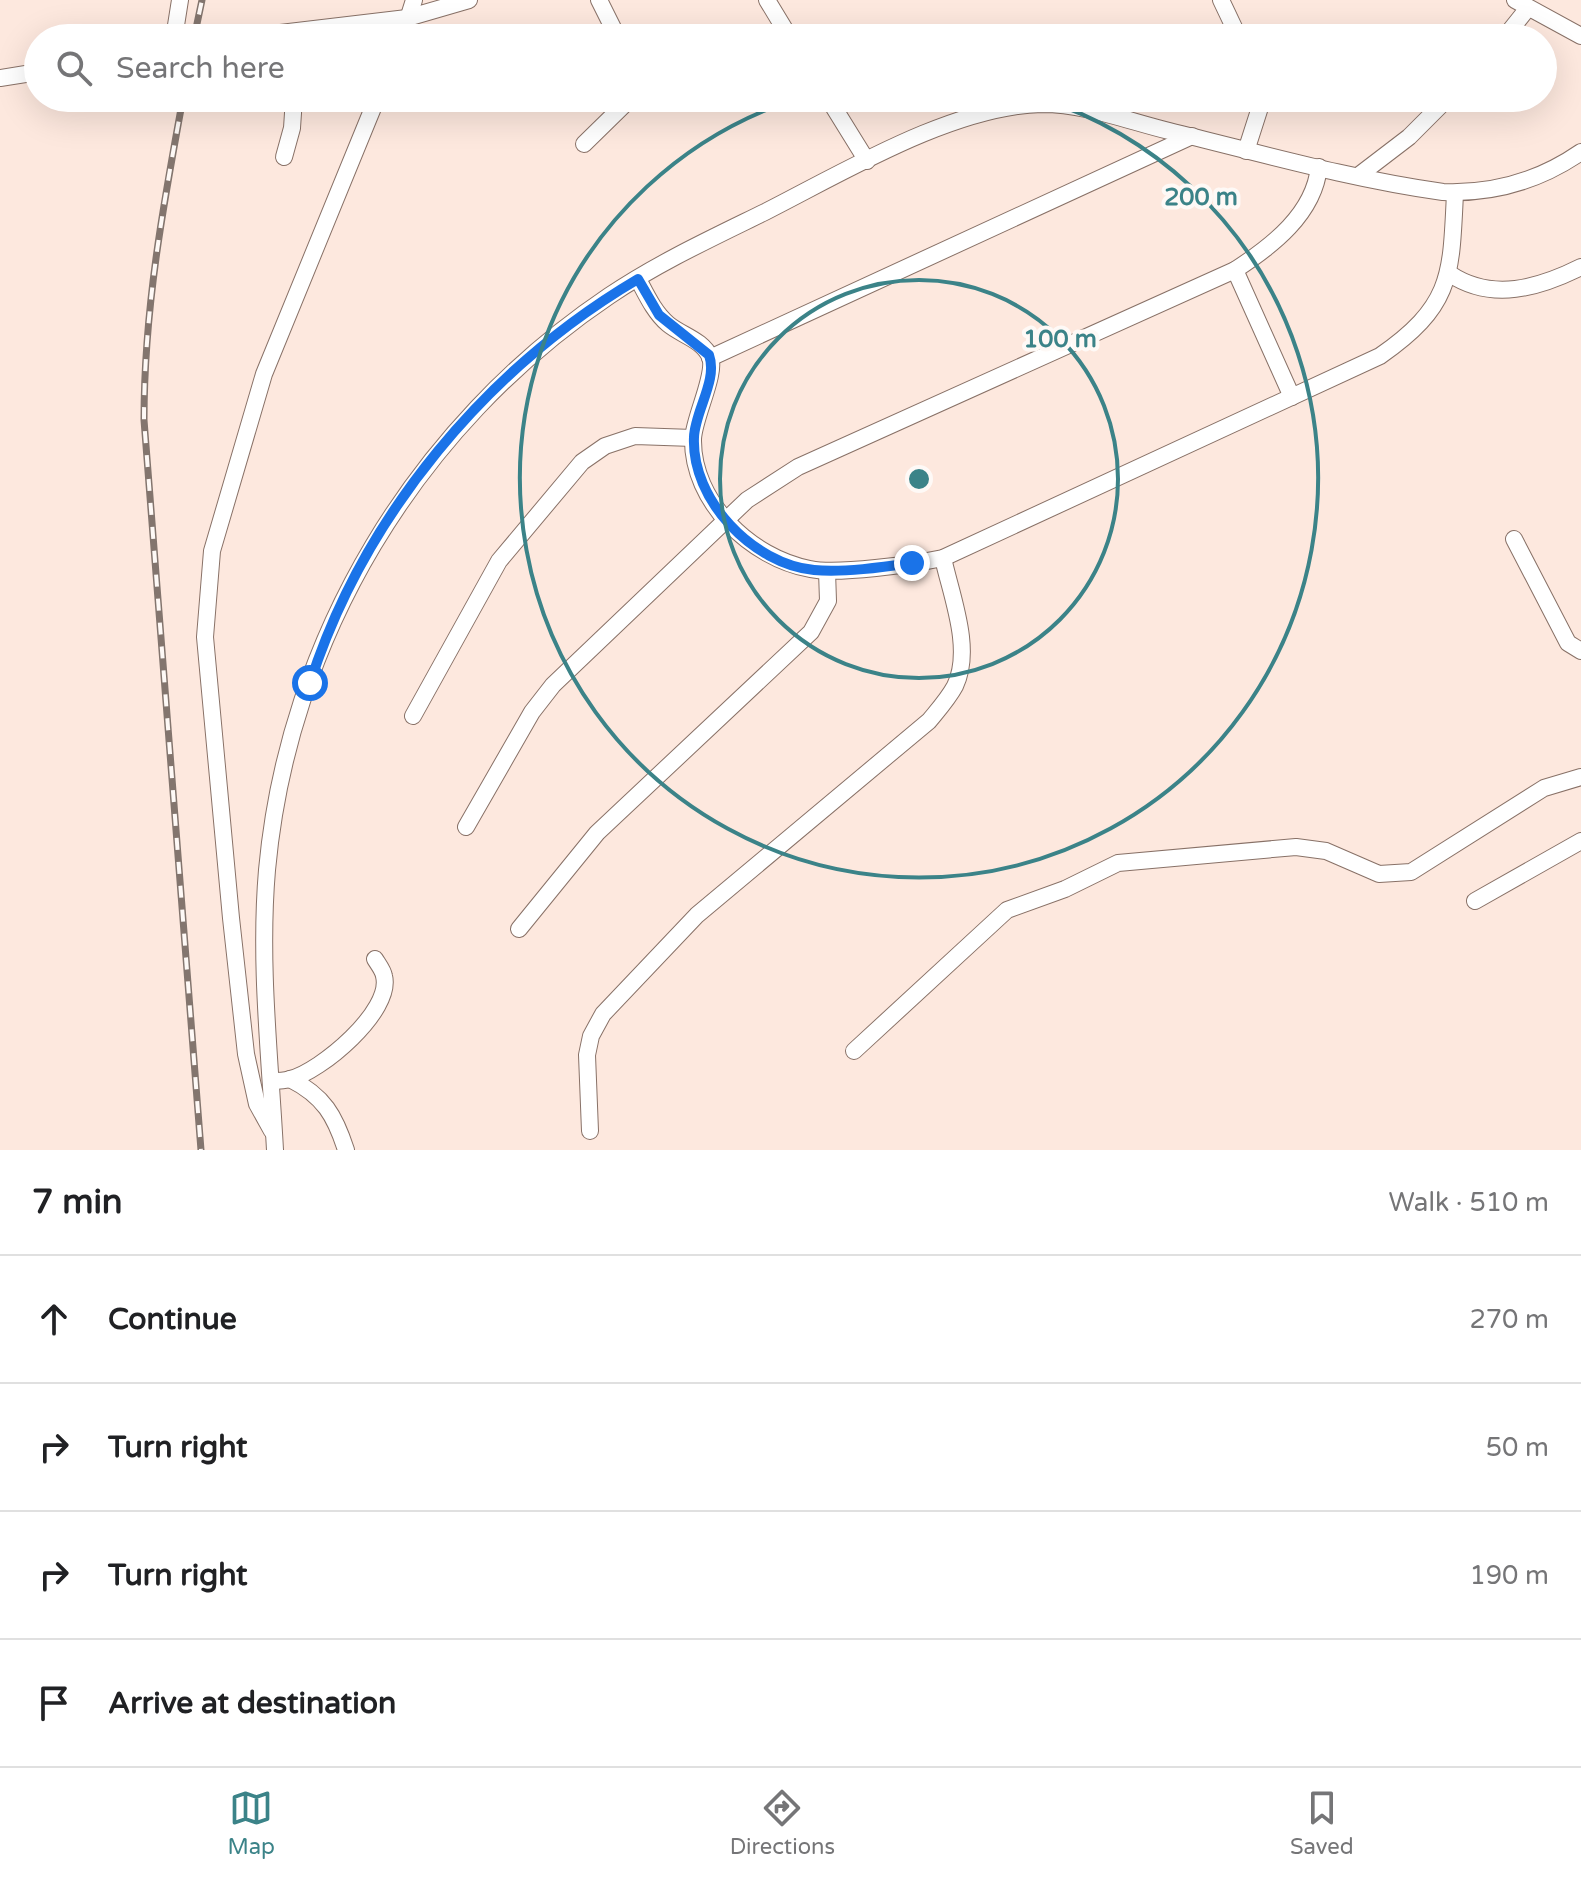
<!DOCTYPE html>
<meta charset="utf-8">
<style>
body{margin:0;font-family:"Varela Round",sans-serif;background:#f2f2f2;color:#202124}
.stop{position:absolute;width:24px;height:24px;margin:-18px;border:6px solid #1a73e8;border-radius:50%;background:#fff}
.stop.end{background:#1a73e8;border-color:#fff;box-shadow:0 2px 8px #0008}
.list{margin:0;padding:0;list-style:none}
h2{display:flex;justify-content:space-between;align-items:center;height:104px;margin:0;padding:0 32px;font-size:34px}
h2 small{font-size:26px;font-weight:400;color:#757577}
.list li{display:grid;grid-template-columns:52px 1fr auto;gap:24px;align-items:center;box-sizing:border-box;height:128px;padding:0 32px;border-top:2px solid #e0e0e0}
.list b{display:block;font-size:30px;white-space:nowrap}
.list em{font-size:26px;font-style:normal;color:#757577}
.icon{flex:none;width:44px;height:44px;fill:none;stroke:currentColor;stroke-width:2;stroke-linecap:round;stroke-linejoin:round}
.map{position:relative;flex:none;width:1581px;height:1150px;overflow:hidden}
.search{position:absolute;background:#fff;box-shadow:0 8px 32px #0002;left:24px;right:24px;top:24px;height:88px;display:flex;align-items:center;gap:20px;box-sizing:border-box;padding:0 28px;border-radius:44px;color:#757577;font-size:30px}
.sheet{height:616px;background:#fff}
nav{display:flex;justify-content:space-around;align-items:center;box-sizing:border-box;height:112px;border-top:2px solid #e0e0e0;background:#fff;font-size:22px;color:#757577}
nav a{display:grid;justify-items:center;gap:4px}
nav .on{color:#3b8388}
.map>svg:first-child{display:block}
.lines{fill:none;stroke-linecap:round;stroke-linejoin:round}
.minor-casing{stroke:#887167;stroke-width:18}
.minor{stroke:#fff;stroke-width:16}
.rail-casing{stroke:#83756e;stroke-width:7}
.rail{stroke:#fef9f6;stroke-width:4;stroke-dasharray:12;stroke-linecap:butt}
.route{stroke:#1a73e8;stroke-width:10}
.ring{fill:none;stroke:#3b8388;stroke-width:4}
.centre{fill:#3b8388;stroke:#fef9f6;stroke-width:4}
.ring-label{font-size:24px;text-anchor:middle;font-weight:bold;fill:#3b8388;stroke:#fef9f6;stroke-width:8;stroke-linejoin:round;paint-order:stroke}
</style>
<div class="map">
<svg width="1581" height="1150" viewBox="0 0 1581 1150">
<rect width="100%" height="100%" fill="#fde8de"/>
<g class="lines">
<g class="minor-casing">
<g id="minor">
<polyline points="599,0 618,38"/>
<polyline points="767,0 790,38"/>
<polyline points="1221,0 1239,38"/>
<polyline points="1515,0 1581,36"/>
<polyline points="174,38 180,0"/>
<polyline points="237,38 407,18 469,0"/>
<polyline points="402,38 414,0"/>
<polyline points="1504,38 1528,8"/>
<polyline points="0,78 38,72"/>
<polyline points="828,98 867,161"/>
<polyline points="584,144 631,98"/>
<polyline points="1246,151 1263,98"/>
<polyline points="284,157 292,128 294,98"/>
<polyline points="1358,176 1409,137 1448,98"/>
<polyline points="1235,270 1292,397"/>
<path d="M 1450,274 C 1492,302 1539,288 1581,267"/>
<path d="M 638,279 C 646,294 654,312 668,324 C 681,335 703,340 710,357 C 717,373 694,417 693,439 C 692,502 751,558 810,569 C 837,575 914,564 943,558 L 1380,356 C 1453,305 1451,275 1455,193"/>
<polyline points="710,358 1192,136"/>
<polyline points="1514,539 1568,643 1581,651"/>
<polyline points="413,716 499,561 582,462 605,446 635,436 693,438"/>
<path d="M 466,827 L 532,712 L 553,685 L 747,500 L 798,467 L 1235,270 C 1272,246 1314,214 1319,167"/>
<polyline points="1475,901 1581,841"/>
<polyline points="519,929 597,833 811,632 828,601 827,571"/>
<polyline points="854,1051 1007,910 1065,889 1118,863 1296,847 1326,851 1379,874 1411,872 1544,788 1581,777"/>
<path d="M 290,1079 C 324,1096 335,1116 346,1150"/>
<path d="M 271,1081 C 277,1081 284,1081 290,1079 C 320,1072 393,1011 384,976 C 383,970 378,964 375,959"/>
<polyline points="272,1131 257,1104 246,1054 231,918 205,637 212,551 264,374 377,98"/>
<path d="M 590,1131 L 587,1055 L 591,1036 L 603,1014 L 697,915 L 929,721 C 938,710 948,699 955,686 C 973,649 951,595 943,558"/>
<path d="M 275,1150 C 270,1057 259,963 267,870 C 288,638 416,426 609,296 C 658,263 712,238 765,212 C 844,172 953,106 1042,104 C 1085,104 1128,121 1169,131 C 1260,153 1350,179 1443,192 C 1493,194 1539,181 1581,152"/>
</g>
</g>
<use href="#minor" class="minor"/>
<g class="rail-casing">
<g id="rail">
<polyline points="194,38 202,0"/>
<path d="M 183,98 C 163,206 144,310 144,420 L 201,1150"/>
</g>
</g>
<use href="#rail" class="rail"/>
</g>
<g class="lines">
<path class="route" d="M 310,683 C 364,515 487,368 638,279 L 659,315 L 709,355 C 718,380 695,411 694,437 C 691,500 753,564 814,570 C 842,573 884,567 912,563"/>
</g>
<g class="ring">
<circle cx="919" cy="479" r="199"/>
<path d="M1039 98A399 399 0 1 1 799 98"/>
</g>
<circle cx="919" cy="479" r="12" class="centre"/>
<g class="ring-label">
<text x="1201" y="205">200 m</text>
<text x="1060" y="347">100 m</text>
</g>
</svg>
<div class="stop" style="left:310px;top:683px"></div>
<div class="stop end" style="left:912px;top:563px"></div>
<div class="search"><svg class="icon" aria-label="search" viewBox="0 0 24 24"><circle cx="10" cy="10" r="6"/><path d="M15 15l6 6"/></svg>Search here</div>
</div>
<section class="sheet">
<h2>7 min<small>Walk · 510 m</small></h2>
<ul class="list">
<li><svg class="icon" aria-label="ahead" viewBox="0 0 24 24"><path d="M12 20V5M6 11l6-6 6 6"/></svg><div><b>Continue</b></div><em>270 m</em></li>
<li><svg class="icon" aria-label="right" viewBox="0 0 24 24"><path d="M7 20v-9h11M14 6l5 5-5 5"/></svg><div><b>Turn right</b></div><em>50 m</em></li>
<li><svg class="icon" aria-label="right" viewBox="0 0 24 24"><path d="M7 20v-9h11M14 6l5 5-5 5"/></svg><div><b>Turn right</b></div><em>190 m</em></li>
<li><svg class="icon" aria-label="arrive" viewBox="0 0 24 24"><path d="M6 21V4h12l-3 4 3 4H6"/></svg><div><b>Arrive at destination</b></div></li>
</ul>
</section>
<nav>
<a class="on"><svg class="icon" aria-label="map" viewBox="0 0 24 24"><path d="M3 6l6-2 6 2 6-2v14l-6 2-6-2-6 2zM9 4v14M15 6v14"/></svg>Map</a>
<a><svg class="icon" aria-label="directions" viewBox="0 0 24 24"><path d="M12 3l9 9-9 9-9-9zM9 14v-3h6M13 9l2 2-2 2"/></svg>Directions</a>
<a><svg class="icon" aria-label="saved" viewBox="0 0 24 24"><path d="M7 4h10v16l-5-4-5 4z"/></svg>Saved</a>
</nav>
